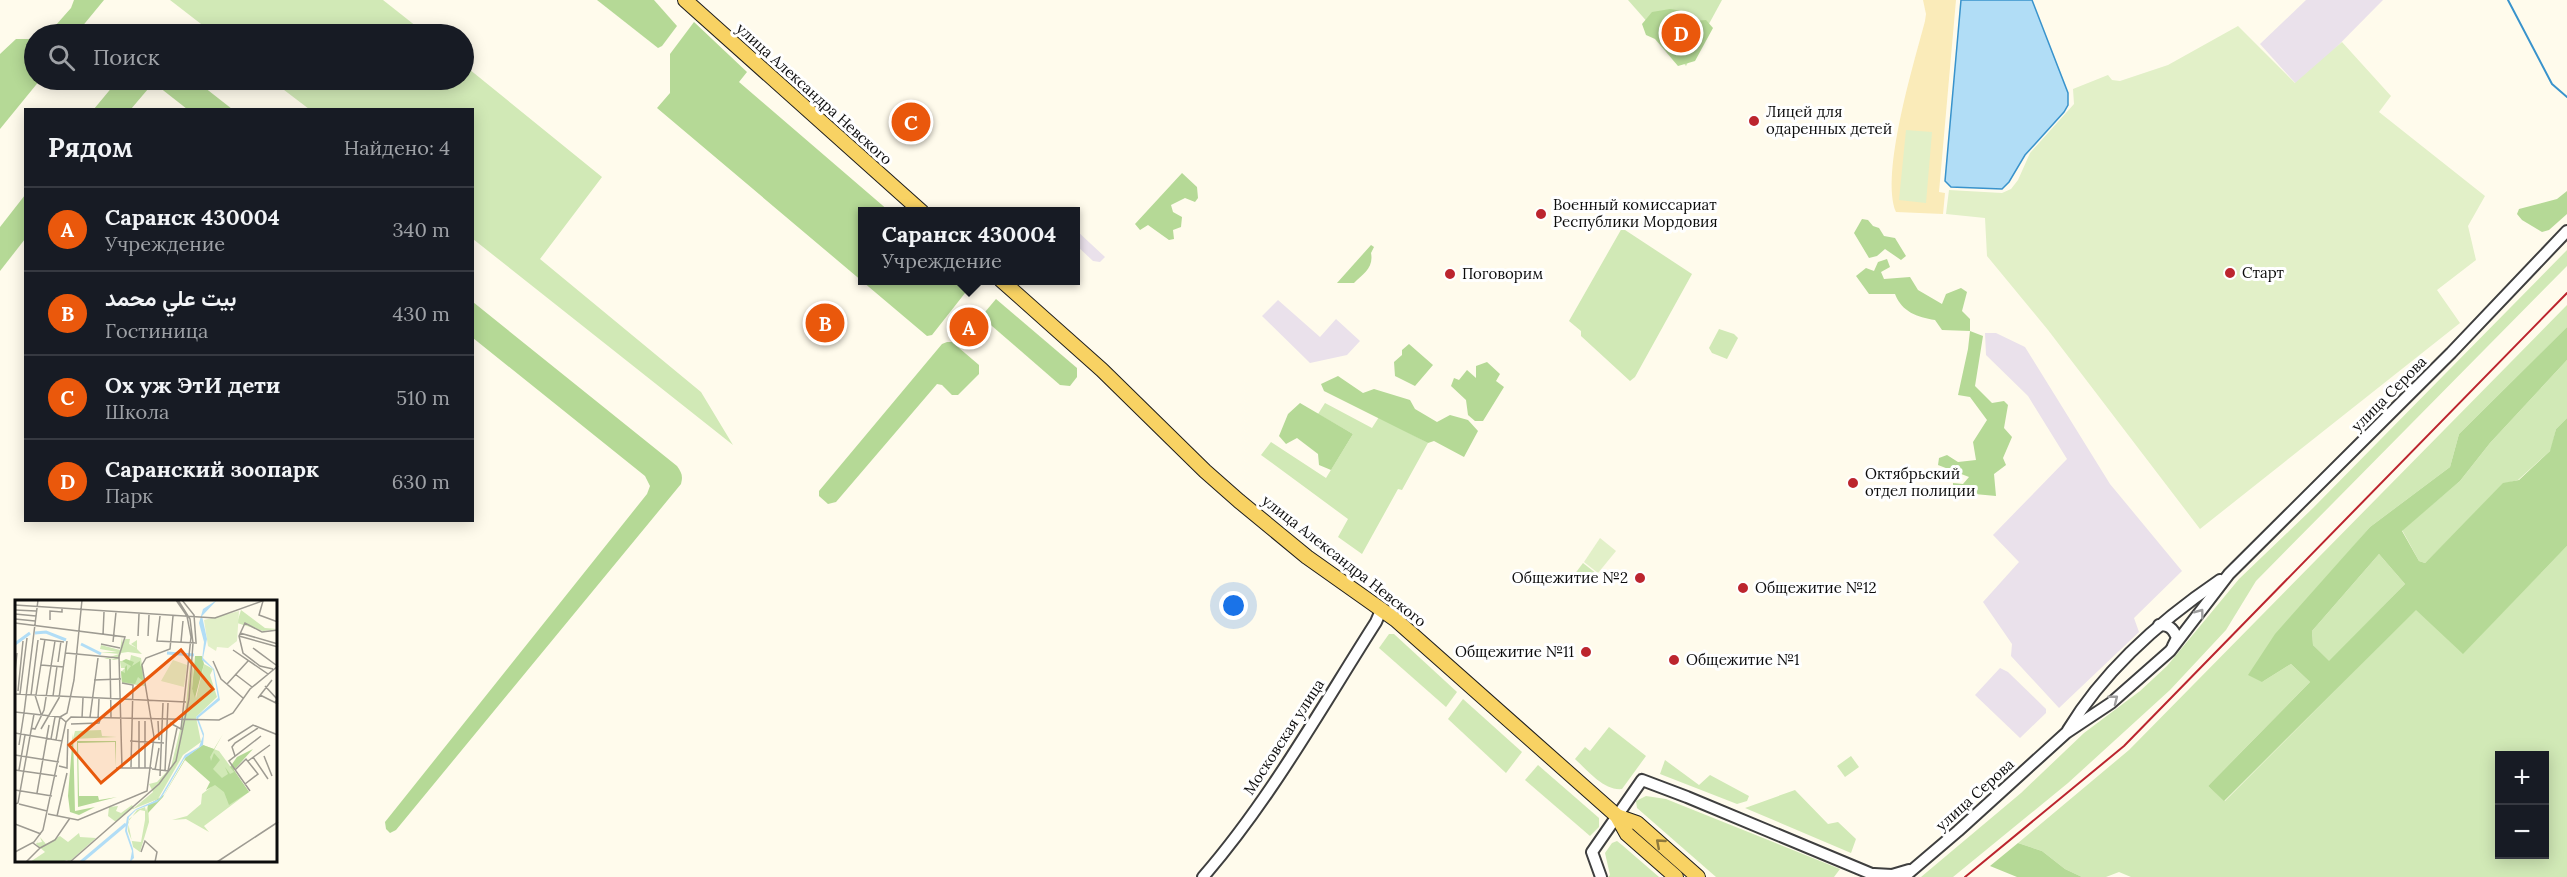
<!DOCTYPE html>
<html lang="ru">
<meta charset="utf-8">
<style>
body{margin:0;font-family:Lora,Vazirmatn,serif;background:#20242c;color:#f1f3f6}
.controls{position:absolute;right:18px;bottom:18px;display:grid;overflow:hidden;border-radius:0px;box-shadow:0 3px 15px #0003}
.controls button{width:54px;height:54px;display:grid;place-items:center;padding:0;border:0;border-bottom:2px solid #363941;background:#171b24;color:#f1f3f6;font:30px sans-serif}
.you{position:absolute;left:1234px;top:606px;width:21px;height:21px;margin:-15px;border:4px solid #fff;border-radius:50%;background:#1a73e8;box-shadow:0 0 0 9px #1a73e833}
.badge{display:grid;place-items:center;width:39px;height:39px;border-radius:50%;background:#ea580c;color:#fff;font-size:20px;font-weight:700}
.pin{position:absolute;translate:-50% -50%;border:3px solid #fff;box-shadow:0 2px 6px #0006}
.popup{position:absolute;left:858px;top:207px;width:222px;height:78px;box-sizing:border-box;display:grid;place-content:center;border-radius:0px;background:#171b24;filter:drop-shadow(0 2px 4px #0005);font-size:20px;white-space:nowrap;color:#9ea1a6}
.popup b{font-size:22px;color:#f1f3f6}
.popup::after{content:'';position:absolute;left:50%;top:100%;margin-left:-12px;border:12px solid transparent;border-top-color:#171b24}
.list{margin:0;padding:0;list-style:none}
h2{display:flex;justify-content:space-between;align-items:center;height:78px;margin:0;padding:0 24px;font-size:26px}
h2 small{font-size:20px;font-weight:400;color:#9ea1a6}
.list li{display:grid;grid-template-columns:39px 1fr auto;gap:18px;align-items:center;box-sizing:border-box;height:84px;padding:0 24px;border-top:2px solid #363941}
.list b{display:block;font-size:22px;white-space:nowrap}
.list p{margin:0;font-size:20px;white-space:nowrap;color:#9ea1a6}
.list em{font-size:20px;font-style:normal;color:#9ea1a6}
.icon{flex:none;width:33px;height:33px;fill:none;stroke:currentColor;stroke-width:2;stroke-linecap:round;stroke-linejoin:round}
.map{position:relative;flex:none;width:2567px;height:877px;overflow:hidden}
.search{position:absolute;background:#171b24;box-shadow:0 3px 15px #0003;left:24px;top:24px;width:450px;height:66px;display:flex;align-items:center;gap:15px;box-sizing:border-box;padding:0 21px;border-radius:33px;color:#9ea1a6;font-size:22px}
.panel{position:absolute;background:#171b24;box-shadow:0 3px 15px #0003;left:24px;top:108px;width:450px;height:414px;border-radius:0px}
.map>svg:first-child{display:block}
.industrial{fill:#eae1eb}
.green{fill:#d1e9b6;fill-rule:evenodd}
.forest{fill:#b5d996;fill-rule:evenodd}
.sand{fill:#faebb9}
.pitch{fill:#e2f0c8}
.water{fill:#b1ddf6;stroke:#3993cc;stroke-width:1.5}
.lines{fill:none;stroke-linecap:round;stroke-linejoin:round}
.stream{stroke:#3993cc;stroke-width:2}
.minor-casing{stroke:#3f3f3f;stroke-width:14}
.major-casing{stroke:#1d1d1d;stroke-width:16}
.minor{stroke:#fff;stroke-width:10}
.major{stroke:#f8d263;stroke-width:14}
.rail{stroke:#bc252e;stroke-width:2}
.oneway{stroke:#9e9e9e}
.oneway2{stroke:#8e793c}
.poi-dot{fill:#bc252e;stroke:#fff;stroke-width:2}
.labels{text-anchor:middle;stroke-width:6;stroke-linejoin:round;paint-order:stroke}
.street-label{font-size:15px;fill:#0c0c0c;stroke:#fff}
.poi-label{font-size:15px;fill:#0c0c0c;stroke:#fff;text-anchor:start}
.inset-river{fill:none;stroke:#b1ddf6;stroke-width:3}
.inset-road{fill:none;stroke:#9e9b92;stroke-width:1.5}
.view{fill:#e8590c;fill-opacity:0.15;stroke:#e8590c;stroke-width:3}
.inset-edge{fill:none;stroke:#0c0c0c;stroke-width:3}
</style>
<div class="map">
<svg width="2567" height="877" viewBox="0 0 2567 877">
<rect width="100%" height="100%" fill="#fffbec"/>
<g class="industrial">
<polygon points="2306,0 2383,0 2298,86 2260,44"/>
<polygon points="1076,230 1105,257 1100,262 1093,261 1076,245"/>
<polygon points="1278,300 1320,337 1336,319 1360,341 1347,355 1310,363 1262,316"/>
<polygon points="1985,333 1996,333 2025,347 2110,484 2182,571 2134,618 2139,632 2059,708 2011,656 2012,644 1983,602 2019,562 1993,535 2067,459 2028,396 1986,355"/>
<polygon points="2000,668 2008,672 2046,709 2046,713 2020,738 1975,695"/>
</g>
<g class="green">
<polygon points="170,0 383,0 426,34 214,34"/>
<polygon points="1628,0 1722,0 1686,66"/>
<polygon points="464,65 602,177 540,259 701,392 733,445 473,239 472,110 309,109 271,80 464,80"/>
<polygon points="1622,228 1692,274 1635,377 1630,381 1581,336 1581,331 1569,321"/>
<polygon points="2567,250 2567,266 2256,581 2226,630 2170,690 2068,783 1953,877 1921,877 2021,793 2084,733 2140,691 2167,666 2239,579 2313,508"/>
<path d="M 2567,305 L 2567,327 L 2459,434 L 2450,467 L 2370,527 L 2327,577 L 2262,682 L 2291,664 L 2310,682 L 2208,786 L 2225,801 L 2416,609 L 2463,653 L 2567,546 L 2567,877 L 2131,877 L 2119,872 L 2106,877 L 2082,877 L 2065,869 L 2042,851 L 2018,843 L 2129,750 ZM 2500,756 L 2544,756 L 2544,854 L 2500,854 Z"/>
<polygon points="1719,329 1734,334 1738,338 1727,359 1712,353 1709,348"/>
<polygon points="2567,360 2567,418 2556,429 2551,450 2518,480 2503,484 2425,563 2419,561 2402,530 2460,481 2490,443"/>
<polygon points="1325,403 1372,428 1379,417 1428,443 1402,490 1398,489 1362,554 1338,537 1348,519 1261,455 1271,442 1326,478 1353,434 1318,414"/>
<polygon points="2379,554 2405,584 2329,662 2313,645 2312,631"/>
<polygon points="1583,563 1597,574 1588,585 1574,575"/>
<polygon points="1389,634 1394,634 1457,692 1446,707 1379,648"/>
<polygon points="1463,699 1522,752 1506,773 1448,719"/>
<path d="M 1609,727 L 1646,756 L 1622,789 C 1604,791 1587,770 1575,759 L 1585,747 L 1590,751 Z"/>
<polygon points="1851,756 1859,767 1845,777 1837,766"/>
<polygon points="1665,760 1699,785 1710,775 1749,796 1747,801 1737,804 1660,774"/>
<polygon points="1538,765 1599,818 1599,827 1590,836 1525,780"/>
<polygon points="1795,790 1828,824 1838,822 1856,839 1851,853 1745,808"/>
<polygon points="1646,796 1666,799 1840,869 1834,877 1716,877 1637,808 1636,801"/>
<polygon points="1617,841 1622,845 1659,877 1608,877 1610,875 1605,853 1612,843"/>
</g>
<g class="forest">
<polygon points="74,0 104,0 76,34 48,34 71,8"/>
<polygon points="597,0 654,0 677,26 662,46 658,48"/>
<polygon points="1670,9 1689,12 1694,21 1706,20 1713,28 1695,61 1678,66 1655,39 1646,35 1642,24 1652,12"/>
<polygon points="694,22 747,72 739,82 889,211 862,212 862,280 969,281 969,288 932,335 927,336 657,108 670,93 670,54"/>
<polygon points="16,39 34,39 34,80 40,80 0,129 0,54"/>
<polygon points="118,80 195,80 232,109 187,109 159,87 153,86 148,89 131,109 94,109"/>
<polygon points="1182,173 1197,187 1198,198 1195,202 1185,198 1171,205 1173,212 1182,217 1181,227 1173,230 1174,239 1169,240 1148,225 1140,230 1135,224"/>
<polygon points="2567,191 2567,214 2549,230 2542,232 2522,220 2517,214 2519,209 2557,199"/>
<polygon points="25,195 25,239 0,271 0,227"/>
<polygon points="1862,219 1868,220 1873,226 1879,228 1884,236 1895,238 1906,256 1901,260 1885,249 1877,256 1869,258 1854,233"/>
<path d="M 1371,245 L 1374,247 L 1371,253 C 1374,268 1363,274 1354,283 L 1337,283 Z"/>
<path d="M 1887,259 L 1890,267 L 1881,272 L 1884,279 L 1910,277 L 1918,290 L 1942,304 L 1946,294 L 1961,288 L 1967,292 L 1962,311 L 1970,319 L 1970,331 L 1983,336 L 1975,386 L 1992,403 L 2004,401 L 2008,405 L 2004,428 L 2012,437 L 2003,458 L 2006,465 L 1994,474 L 1996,496 L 1953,492 L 1953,483 L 1963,484 L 1969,477 L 1938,465 L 1939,458 L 1947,455 L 1958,462 L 1976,460 L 1973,442 L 1987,420 L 1970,397 L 1958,395 L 1968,349 L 1970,331 L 1942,330 L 1935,320 C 1917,317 1902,312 1895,294 L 1869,294 L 1856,276 L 1866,268 L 1874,271 L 1878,262 Z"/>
<polygon points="996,299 1077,368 1077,377 1070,386 1060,385 985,320 985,312"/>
<path d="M 473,302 L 677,466 C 682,473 683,476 681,484 L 396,830 L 390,833 L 386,829 L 385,822 L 647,494 L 650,486 L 645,476 L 473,338 Z"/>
<path d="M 2567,327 L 2567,360 L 2490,443 L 2460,481 L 2402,531 L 2419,561 L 2425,563 L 2503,483 L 2519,480 L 2550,451 L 2556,429 L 2567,418 L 2567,546 L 2463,654 L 2416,610 L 2224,801 L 2208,786 L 2310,682 L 2291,664 L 2262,682 L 2248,675 L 2275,634 L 2370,527 L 2450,467 L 2459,434 ZM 2379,554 L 2405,584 L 2329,661 L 2313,645 L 2312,631 Z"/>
<polygon points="947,342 952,342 979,365 979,374 958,395 952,395 942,385 937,384 836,502 828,504 819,496 819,491 942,344"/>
<polygon points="1409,344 1433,365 1415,386 1395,376 1394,362 1402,355 1402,350"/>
<polygon points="1487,362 1500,374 1496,381 1504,387 1483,421 1475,421 1468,415 1466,400 1451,386 1454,378 1459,380 1467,370 1476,378 1476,366"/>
<polygon points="1338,376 1363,393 1374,389 1410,400 1415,409 1437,422 1450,415 1468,420 1478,431 1464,457 1434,441 1428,443 1324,391 1321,384"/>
<polygon points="1300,403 1353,434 1331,470 1319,465 1318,454 1297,438 1286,444 1279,436 1288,414"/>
<polygon points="2018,843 2042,851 2065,869 2082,877 2017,877 1990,866"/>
</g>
<path class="sand" d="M 1923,0 L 1956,0 L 1939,192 L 1945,193 L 1943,214 L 1896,212 C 1880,174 1914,63 1925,21 L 1926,14 Z"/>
<g class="pitch">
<polygon points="2238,26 2295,83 2342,42 2391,96 2379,112 2485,196 2468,226 2476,260 2437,290 2460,323 2200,529 2048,330 1987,256 1985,218 1946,214 1949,190 2002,193 2011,189 2018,180 2030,153 2074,104 2073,89 2108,75 2112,80 2120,81 2168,65"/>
<polygon points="1906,130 1932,132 1926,203 1899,200"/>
<polygon points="1600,538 1616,551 1598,573 1584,562"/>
</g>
<polygon class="water" points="1961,0 2032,0 2068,93 2068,105 2064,112 2025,155 2009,182 2002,189 1951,187 1945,181"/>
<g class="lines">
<polyline class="stream" points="2508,0 2552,84 2567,97"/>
<g class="minor-casing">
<g id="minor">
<path d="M 2159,625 C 2169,625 2173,628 2177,638 L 2173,646"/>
<path d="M 2068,730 C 2105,669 2161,620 2220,580"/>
<polyline points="1874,874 1892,875 1909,870"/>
<path d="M 1203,877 C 1270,800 1321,708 1376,622 L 1382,608"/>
<polyline points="1601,877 1592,852 1642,780 1687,797 1879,877"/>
<polyline points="1904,877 1958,831 2066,733 2111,703 2170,651 2229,574 2451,353 2567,231"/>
</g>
</g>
<g class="major-casing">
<g id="major">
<polyline points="685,0 922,212"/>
<polyline points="1001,280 1102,370 1205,471 1239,501 1307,557 1396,620 1617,816 1627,834 1676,877"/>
<polyline points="1617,816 1637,823 1698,877"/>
</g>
</g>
<use href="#minor" class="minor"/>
<use href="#major" class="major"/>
<polyline class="rail" points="1965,877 2124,746 2567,293"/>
</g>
<defs><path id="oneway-chevron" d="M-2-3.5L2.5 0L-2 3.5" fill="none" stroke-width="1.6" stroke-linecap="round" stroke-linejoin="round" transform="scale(1.5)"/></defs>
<g class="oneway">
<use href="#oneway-chevron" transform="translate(2200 613) rotate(-53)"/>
<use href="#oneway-chevron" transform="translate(2114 699) rotate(-38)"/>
</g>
<use class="oneway2" href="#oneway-chevron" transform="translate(1660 843) rotate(-139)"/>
<g class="poi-dot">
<circle cx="1754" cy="121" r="6"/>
<circle cx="1541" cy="214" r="6"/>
<circle cx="2230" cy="273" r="6"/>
<circle cx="1450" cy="274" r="6"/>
<circle cx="1853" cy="483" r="6"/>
<circle cx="1640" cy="578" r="6"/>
<circle cx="1743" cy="588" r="6"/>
<circle cx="1586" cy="652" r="6"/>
<circle cx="1674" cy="660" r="6"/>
</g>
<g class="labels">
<g class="street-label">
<text transform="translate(814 94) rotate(42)" y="5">улица Александра Невского</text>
<text transform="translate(2389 394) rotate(-45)" y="5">улица Серова</text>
<text transform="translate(1344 561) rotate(38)" y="5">улица Александра Невского</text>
<text transform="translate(1284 737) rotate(-57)" y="5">Московская улица</text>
<text transform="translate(1975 795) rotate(-42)" y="5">улица Серова</text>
</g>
<g class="poi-label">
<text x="1766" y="117">Лицей для<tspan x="1766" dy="17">одаренных детей</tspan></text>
<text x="1553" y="210">Военный комиссариат<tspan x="1553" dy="17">Республики Мордовия</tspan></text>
<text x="2242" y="278">Старт</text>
<text x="1462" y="279">Поговорим</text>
<text x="1865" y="479">Октябрьский<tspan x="1865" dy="17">отдел полиции</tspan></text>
<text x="1628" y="583" text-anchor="end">Общежитие №2</text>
<text x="1755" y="593">Общежитие №12</text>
<text x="1574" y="657" text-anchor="end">Общежитие №11</text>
<text x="1686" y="665">Общежитие №1</text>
</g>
</g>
<g transform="translate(15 600)">
<rect width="262" height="262" fill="#fffbec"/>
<path d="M 226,10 L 250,28 L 262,29 L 248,31 L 222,23 ZM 107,37 L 108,45 L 110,39 L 115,39 L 114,44 L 122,48 L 116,44 L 122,40 L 122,49 L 127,54 L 113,52 L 106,53 L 104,59 L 99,60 L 96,60 L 103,57 L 93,59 L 89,59 L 104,54 L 85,52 L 102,52 L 85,49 L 86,45 L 105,50 ZM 116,55 L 126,58 L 130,86 L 107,83 L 106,72 L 110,68 L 106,68 L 105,61 L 115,61 ZM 176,55 L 174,90 L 179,56 L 177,89 L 181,98 L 189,64 L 198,69 L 195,75 L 202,97 L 181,117 L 186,142 L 168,155 L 143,199 L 118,209 L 117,209 L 101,222 L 93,216 L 94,207 L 103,206 L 101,211 L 106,213 L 117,205 L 119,208 L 138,192 L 134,184 L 142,182 L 156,167 L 171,105 ZM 86,130 L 87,136 L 102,137 L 58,139 L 60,131 ZM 188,145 L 204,151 L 234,192 L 189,226 L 194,232 L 171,219 L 157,220 L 172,216 L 186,204 L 187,194 L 200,184 L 170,158 ZM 133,205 L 134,222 L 125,252 L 118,247 L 113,222 L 122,210 L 130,207 L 131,211 ZM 125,210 L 130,211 L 130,220 L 126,242 L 117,241 L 113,231 L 114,219 ZM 64,233 L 65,237 L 81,238 L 54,262 L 52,260 L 47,262 L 15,262 L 30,252 L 21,244 L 24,239 L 22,243 L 27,242 L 25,237 L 31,244 L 45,236 L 53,242 Z" fill="#d1e9b6" fill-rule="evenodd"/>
<path d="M 180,56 L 187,56 L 189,64 L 180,98 L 177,89 ZM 111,59 L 119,62 L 117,66 L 125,61 L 125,67 L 127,63 L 128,81 L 123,77 L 120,84 L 107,82 L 106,71 L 110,73 L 110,67 L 112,65 L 112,71 L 116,66 L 107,61 ZM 58,133 L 60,211 L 80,207 L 64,215 L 55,212 L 53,196 ZM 208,134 L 195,157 L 196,161 L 199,153 L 205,160 L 198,169 L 207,178 L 213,174 L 210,167 L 215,174 L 219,172 L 215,167 L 222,157 L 238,149 L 219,170 L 234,192 L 214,205 L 209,192 L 200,185 L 191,190 L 195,182 L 170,160 L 148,197 L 133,213 L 133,205 L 149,195 L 171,157 L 188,145 L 199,149 ZM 62,141 L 101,141 L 101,167 L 100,142 L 63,143 L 64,196 L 83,196 L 84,200 L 102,197 L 63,207 Z" fill="#b5d996"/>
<path d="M 224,11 L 222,41 L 213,48 L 202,47 L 201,51 L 193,46 L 189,20 ZM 158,60 L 172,65 L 169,87 L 146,81 Z" fill="#e2f0c8"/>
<path d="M 202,0 L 187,16 L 192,39 L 188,58 L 199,69 L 205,100 L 183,118 L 189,134 L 188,145 L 169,159 L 147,197 L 142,202 L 121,210 L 114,217 L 112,231 L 118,249 L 119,258 L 115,262 L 117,251 L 110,231 L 112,217 L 121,209 L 144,199 L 170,155 L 184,147 L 188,136 L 181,117 L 203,98 L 198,69 L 187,60 L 189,42 L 184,23 L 188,9 Z" fill="#b1ddf6"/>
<path class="inset-river" d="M 20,33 L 31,32 L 51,40M 0,44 L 15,33M 66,44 L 86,54M 152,53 L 179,55M 66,262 L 111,224"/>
<path class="inset-road" d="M 167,0 L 179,15 L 181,42M 248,1 L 244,15 L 263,22M 0,5 L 200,18 L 250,0M 0,10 L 21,11M 0,14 L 21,16M 145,16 L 142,41 L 182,43M 0,19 L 20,21M 35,20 L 35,11 L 47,12 L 47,9M 0,23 L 110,37 L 104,56 L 107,168M 225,33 L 263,44M 88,35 L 89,12M 123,36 L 124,14M 133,36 L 134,15M 224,36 L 263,47M 25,39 L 49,42M 98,42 L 101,12M 166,42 L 168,21M 86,44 L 105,48M 238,48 L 261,65M 218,50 L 253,74M 51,53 L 104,58M 95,59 L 96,118M 198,61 L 206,79 L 228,98M 43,62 L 46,41M 26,65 L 49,67M 258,69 L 245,66 L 228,53 L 224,36 L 230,23 L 247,32 L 263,30M 0,72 L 2,53M 220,74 L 237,87M 79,80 L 106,79M 107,83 L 118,85 L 116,167M 212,84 L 233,61M 250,86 L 262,99 L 260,103M 3,91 L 8,41M 0,94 L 171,102M 5,94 L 12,38M 16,95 L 23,40M 20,95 L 26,114M 21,95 L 30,39M 245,95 L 263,104M 38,96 L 42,66M 243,98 L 257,80M 0,112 L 45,117 L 51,122 L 28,230 L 19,242 L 0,252M 9,113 L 23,0M 45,117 L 52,113 L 59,80 L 67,0M 75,117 L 83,58M 67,118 L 68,98M 83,119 L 84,99M 124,121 L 124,168M 143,121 L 144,140M 51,122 L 56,117 L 204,120 L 218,113 L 235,89 L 263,66M 155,123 L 166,129 L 176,37 L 172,16 L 161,0M 56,124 L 84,123 L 85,120M 16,128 L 20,129 L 29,110 L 40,41M 26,129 L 44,98 L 52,41M 0,133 L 47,141M 36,139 L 40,117M 41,140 L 45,117M 115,141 L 149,143M 213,141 L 238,125 L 263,135M 4,145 L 9,113M 0,155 L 44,162M 220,156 L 217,147 L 220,143 L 243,128M 249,156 L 257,176M 238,157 L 253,179M 233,161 L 255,145M 44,166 L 52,168 L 53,129M 101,168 L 137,168M 130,168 L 130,121M 137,169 L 153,171 L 162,128M 0,170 L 42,176M 4,170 L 10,135M 140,170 L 144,148M 220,170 L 231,159 L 243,174 L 230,184M 150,171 L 153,103M 145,176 L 148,103M 0,190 L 37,196M 235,191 L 214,161 L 246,136M 22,193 L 34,125M 0,204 L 3,203 L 19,114M 4,204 L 32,211M 33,214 L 63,220 L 132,191 L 139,137 L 127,65 L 131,58 L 155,49 L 158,16M 42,216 L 52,173M 0,224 L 26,234M 18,243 L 25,248 L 40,240 L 55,218M 126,252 L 130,241 L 142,252 L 140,262M 11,262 L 25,248M 55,262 L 144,184 L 161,161 L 174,99 L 178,43 L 175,19 L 163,0M 202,262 L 263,222"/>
<path class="view" d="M 166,50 L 198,89 L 86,183 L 54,145 Z"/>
<rect width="262" height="262" class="inset-edge"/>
</g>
</svg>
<div class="controls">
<button>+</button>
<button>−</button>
</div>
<div class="you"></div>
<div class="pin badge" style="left:969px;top:327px">A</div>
<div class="popup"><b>Саранск 430004</b>Учреждение</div>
<div class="pin badge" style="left:825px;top:323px">B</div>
<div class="pin badge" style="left:911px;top:122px">C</div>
<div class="pin badge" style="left:1681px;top:33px">D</div>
<div class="search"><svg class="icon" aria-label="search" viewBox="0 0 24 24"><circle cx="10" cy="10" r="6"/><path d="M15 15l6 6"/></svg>Поиск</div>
<section class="panel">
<h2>Рядом<small>Найдено: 4</small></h2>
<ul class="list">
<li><span class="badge">A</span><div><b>Саранск 430004</b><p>Учреждение</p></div><em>340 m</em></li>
<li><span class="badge">B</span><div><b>بيت علي محمد</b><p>Гостиница</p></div><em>430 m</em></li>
<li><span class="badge">C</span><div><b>Ох уж ЭтИ дети</b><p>Школа</p></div><em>510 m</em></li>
<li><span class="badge">D</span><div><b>Саранский зоопарк</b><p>Парк</p></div><em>630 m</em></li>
</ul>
</section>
</div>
